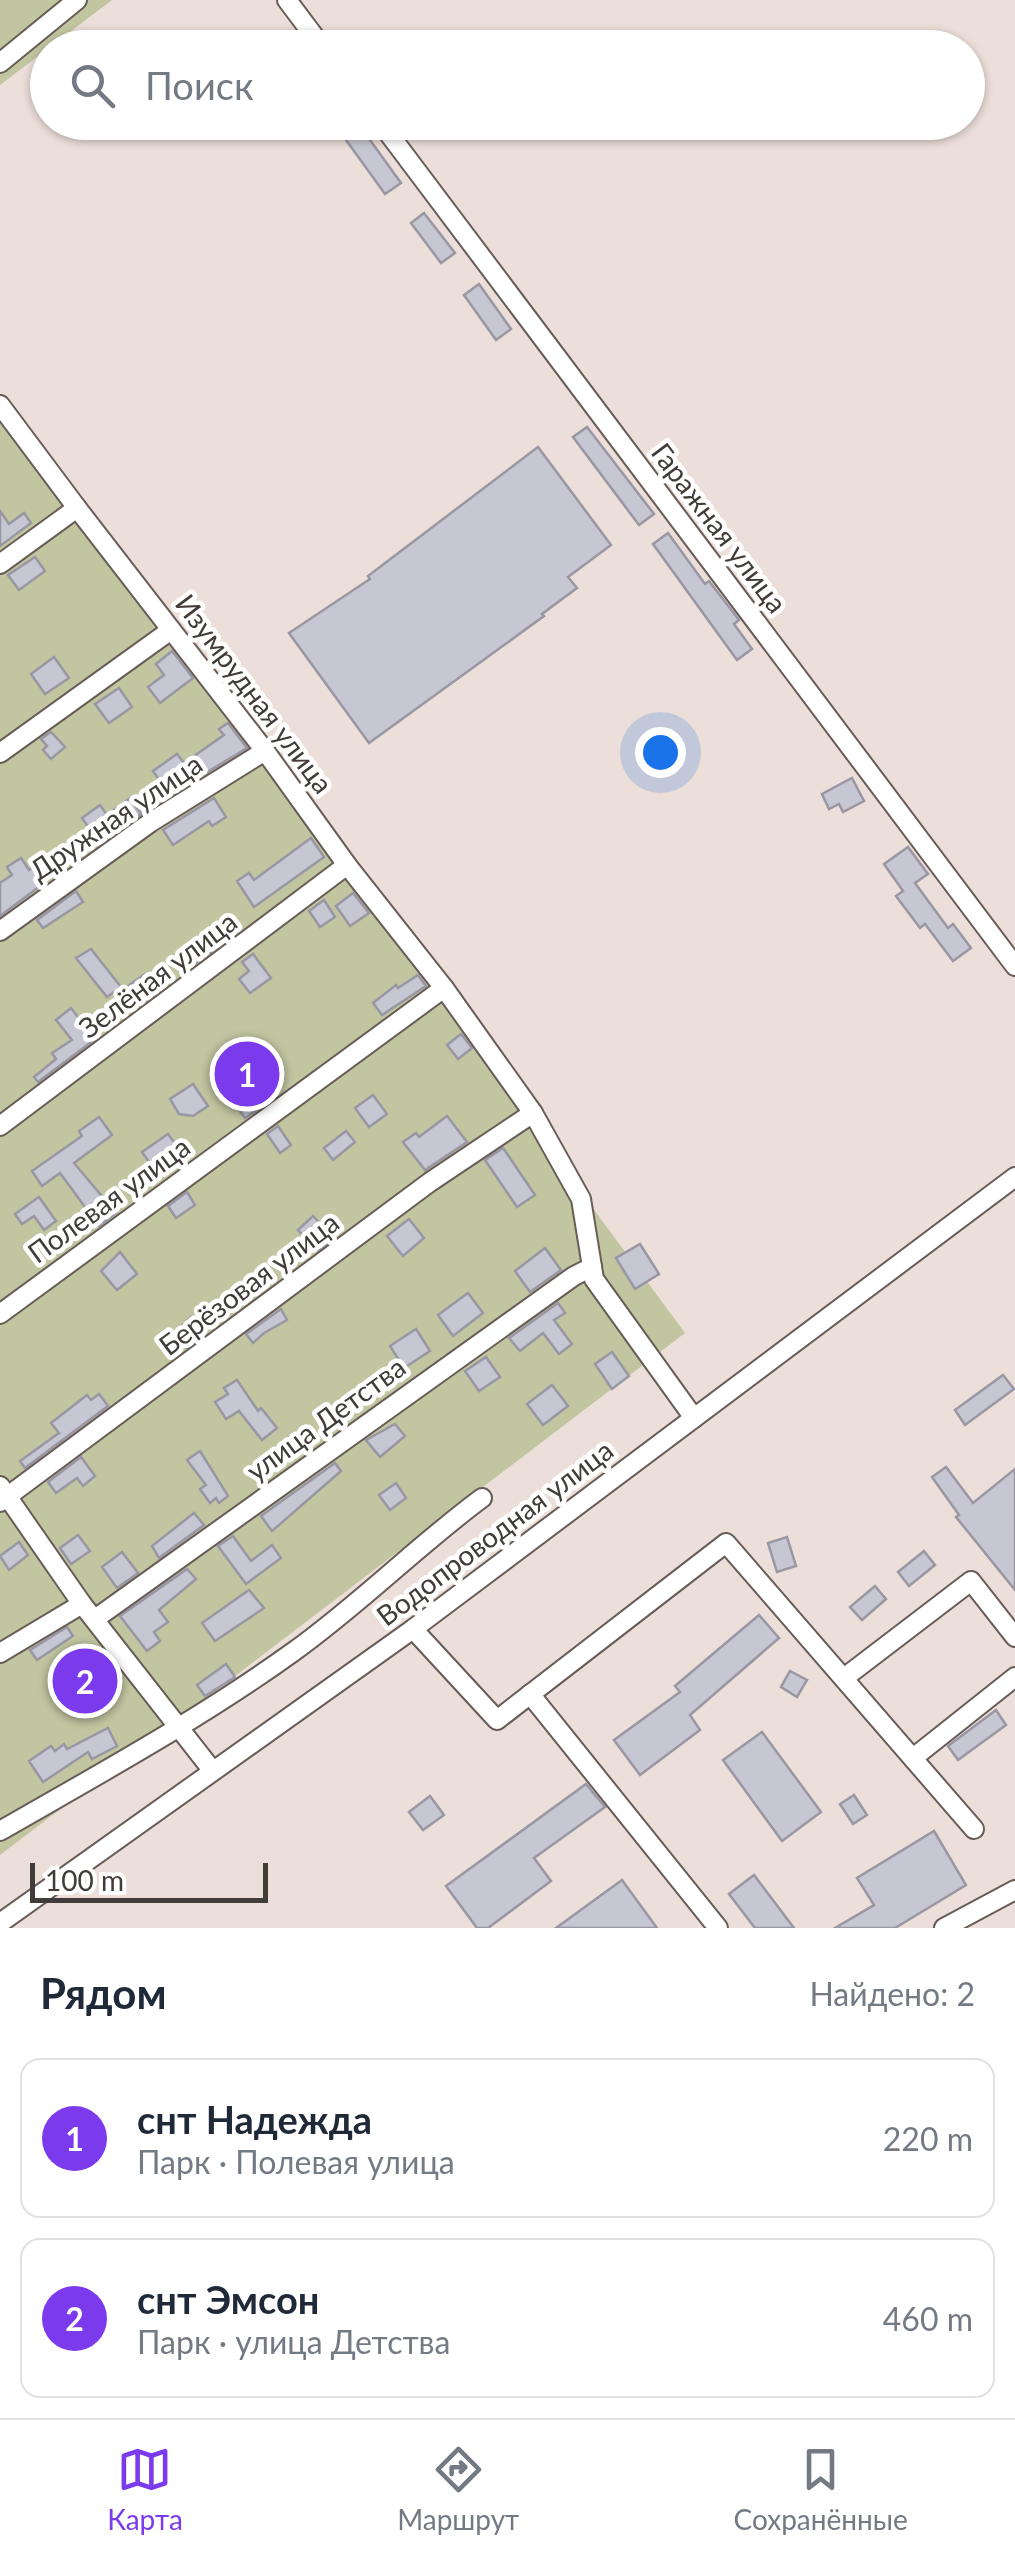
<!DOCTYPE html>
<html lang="ru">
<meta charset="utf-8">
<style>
body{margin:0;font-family:Lato,sans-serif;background:#f2f2f3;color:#1f2937}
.scale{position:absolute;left:30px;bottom:25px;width:238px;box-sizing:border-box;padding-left:10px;border:5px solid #413c39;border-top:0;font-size:28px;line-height:35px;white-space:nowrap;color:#413c39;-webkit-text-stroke:8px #fff;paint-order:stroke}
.you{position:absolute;left:660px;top:752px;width:35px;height:35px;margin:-25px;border:8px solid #fff;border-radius:50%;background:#1a73e8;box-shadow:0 0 0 15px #1a73e833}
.badge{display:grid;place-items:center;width:65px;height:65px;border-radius:50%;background:#7c3aed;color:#fff;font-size:32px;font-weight:700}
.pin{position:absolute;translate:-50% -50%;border:5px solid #fff;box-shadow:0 2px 10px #0006}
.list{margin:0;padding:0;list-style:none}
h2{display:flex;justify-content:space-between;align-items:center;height:130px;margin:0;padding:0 40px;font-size:42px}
h2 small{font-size:32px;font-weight:400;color:#747a83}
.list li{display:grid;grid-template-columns:65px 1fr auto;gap:30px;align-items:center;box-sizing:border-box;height:160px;margin:0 20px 20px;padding:0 20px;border:2px solid #e0e1e3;border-radius:20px}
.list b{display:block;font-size:38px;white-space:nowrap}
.list p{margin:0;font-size:32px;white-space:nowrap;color:#747a83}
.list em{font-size:32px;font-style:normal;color:#747a83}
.icon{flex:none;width:55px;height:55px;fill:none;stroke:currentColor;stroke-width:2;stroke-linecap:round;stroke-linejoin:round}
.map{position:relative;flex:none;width:1015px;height:1928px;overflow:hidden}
.search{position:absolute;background:#fff;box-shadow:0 2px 8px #0004;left:30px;right:30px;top:30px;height:110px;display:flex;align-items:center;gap:25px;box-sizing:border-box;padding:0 35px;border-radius:55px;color:#747a83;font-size:38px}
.sheet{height:490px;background:#fff}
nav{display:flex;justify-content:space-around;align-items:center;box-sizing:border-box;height:140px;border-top:2px solid #e0e1e3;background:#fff;font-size:28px;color:#747a83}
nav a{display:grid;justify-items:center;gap:5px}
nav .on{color:#7c3aed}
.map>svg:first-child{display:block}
.green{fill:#c1c5a0}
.building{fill:#c7c7d3;stroke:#9897a3;stroke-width:2.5}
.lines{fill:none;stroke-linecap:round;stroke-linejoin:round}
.minor-casing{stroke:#685c57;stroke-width:22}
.minor{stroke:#fff;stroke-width:18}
.labels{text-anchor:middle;stroke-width:9;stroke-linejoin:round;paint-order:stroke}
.street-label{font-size:28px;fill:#413c39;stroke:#fff}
</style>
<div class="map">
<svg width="1015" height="1928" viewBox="0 0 1015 1928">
<rect width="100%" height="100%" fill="#ecded8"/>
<g class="green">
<polygon points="0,0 112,0 0,85"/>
<polygon points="0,405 685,1333 0,1855"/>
</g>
<g class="building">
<polygon points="333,122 357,122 401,183 385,194"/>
<polygon points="424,213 455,253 441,263 411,223"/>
<polygon points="479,284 511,329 496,340 464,295"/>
<polygon points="587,427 654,514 639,525 573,437"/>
<polygon points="538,447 611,545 568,577 577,588 542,614 544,616 369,743 289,633 370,579 368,576"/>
<polygon points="0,511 9,524 24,513 31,523 0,546"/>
<polygon points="668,533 705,584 709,581 739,620 734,624 752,649 737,660 653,544"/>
<polygon points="35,557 45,571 19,590 8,575"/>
<polygon points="172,651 193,678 160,703 148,687 164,675 156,664"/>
<polygon points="54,657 69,678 45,694 31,674"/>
<polygon points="119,688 132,707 109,723 95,704"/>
<polygon points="228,723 247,748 204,774 200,769 168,792 153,771 177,754 184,763 224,735 219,729"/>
<polygon points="51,732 65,747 51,759 43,750 47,746 41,739"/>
<polygon points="852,778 864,801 843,812 839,804 829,809 822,794"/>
<polygon points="130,798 141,814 124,826 121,821 97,839 82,818 100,805 107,815"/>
<polygon points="214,798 226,817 212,826 209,821 173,845 163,830"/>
<polygon points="311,838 324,857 254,907 237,881 249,873 254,880"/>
<polygon points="908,847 928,874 915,883 948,928 953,924 971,948 953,961 925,924 920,928 896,896 903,891 884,864"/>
<polygon points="21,858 29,870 33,867 44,883 0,916 0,883 12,875 7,867"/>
<polygon points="76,891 83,902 43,928 37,920"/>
<polygon points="353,893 369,913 350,926 336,906"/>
<polygon points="324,900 335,917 320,927 309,911"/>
<polygon points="206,937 215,949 189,968 181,957"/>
<polygon points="91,949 121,987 107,997 76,958"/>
<polygon points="253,954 271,978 250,993 239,979 249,971 242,962"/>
<polygon points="145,974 158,992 141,1005 128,986"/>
<polygon points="418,975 426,986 382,1015 373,1003 396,985 398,988"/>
<polygon points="71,1008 90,1033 93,1030 98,1037 38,1082 34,1077 56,1059 52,1053 72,1040 56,1020"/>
<polygon points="461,1034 472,1048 458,1059 447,1045"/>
<polygon points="193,1084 208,1106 193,1116 179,1114 170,1099"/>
<polygon points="249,1091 261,1107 245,1118 234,1103"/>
<polygon points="373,1095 387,1114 369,1127 355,1108"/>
<polygon points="447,1116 467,1142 425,1170 403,1142 416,1133 419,1137"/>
<polygon points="99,1117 112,1135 74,1163 116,1213 99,1226 60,1173 42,1186 32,1171 82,1136 79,1131"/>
<polygon points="278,1126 291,1145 280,1153 267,1134"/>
<polygon points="346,1131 355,1142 333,1160 324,1148"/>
<polygon points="168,1134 185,1157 171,1167 168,1163 156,1171 142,1152"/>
<polygon points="503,1148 535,1195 517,1207 485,1160"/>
<polygon points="187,1192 195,1205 176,1218 168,1206"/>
<polygon points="39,1197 56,1221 44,1230 34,1216 22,1224 15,1214"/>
<polygon points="313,1216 326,1230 322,1234 329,1242 317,1251 298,1230"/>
<polygon points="409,1219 424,1238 403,1256 387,1236"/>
<polygon points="640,1244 659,1274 635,1289 616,1258"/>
<polygon points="545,1248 561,1270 530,1292 515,1271"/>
<polygon points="120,1252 137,1274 117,1290 101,1271"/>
<polygon points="468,1293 483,1313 453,1336 438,1315"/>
<polygon points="558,1303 565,1313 554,1320 572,1344 559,1354 543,1333 520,1351 509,1338"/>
<polygon points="281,1309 287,1320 264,1333 253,1343 246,1334"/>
<polygon points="191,1317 205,1333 187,1348 174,1333"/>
<polygon points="416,1329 430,1351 404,1368 390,1346"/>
<polygon points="612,1352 629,1376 612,1389 595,1364"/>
<polygon points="486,1357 500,1377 479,1391 465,1371"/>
<polygon points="1003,1375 1014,1389 965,1425 955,1410"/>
<polygon points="237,1380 258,1411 261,1408 277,1428 262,1440 239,1411 226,1419 215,1402 228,1394 224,1388"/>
<polygon points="552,1385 568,1406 543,1425 527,1404"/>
<polygon points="99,1394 108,1406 25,1468 20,1461 59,1433 51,1423 87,1395 91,1400"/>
<polygon points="395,1424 405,1436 380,1457 366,1440"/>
<polygon points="200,1451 228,1496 219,1503 216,1498 210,1503 200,1489 206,1485 187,1460"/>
<polygon points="81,1457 95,1476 83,1486 77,1478 56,1493 48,1482"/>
<polygon points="335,1463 341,1471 272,1531 261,1516"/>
<polygon points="946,1467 973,1503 1015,1469 1015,1590 956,1517 959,1515 932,1477"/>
<polygon points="396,1483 406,1498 390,1510 379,1495"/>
<polygon points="194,1513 204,1525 159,1558 152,1546"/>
<polygon points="78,1535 90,1551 71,1564 60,1548"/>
<polygon points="233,1536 251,1561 272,1545 281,1558 246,1584 218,1546"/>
<polygon points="787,1537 796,1566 777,1572 768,1543"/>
<polygon points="19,1542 28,1555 9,1570 0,1556"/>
<polygon points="924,1551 935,1565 909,1586 898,1572"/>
<polygon points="122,1552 138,1573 117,1588 102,1567"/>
<polygon points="187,1569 196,1579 159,1610 168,1622 154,1632 160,1641 147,1651 120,1616"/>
<polygon points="875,1586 886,1599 862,1620 850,1607"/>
<polygon points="249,1590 264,1608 215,1641 202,1623"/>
<polygon points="759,1615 779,1638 690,1715 700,1730 640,1775 614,1740 680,1692 675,1686"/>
<polygon points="67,1627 73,1636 37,1660 30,1650"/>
<polygon points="226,1664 235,1677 205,1696 197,1685"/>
<polygon points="790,1671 807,1680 797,1697 781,1687"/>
<polygon points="996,1710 1006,1725 958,1760 948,1746"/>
<polygon points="108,1728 117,1746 92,1759 88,1752 43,1782 29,1761 51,1746 55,1751 64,1744 67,1749"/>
<polygon points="762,1732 821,1812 782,1841 723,1760"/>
<polygon points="586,1784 605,1807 534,1858 551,1881 488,1928 477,1928 446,1886"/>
<polygon points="854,1795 867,1815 853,1824 840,1804"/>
<polygon points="430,1796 444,1815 423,1830 409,1812"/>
<polygon points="934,1831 966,1885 895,1928 835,1928 874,1905 857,1878"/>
<polygon points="754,1875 794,1928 755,1928 729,1894"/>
<polygon points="622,1880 657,1928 556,1928"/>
</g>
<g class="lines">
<g class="minor-casing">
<g id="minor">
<polyline points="287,0 323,48"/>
<polyline points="0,63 77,0"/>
<polyline points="380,122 1015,966"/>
<polyline points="0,405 77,508"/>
<polyline points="0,564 77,508 265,751 347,865 444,988 533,1113 581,1199 594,1279 694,1418"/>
<polyline points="0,753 171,630"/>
<polyline points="0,931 151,822 265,751"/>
<polyline points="0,1126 347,865"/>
<polyline points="0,1314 444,988"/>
<polyline points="0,1486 82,1604 212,1770"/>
<polyline points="0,1502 430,1182 533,1113"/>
<polyline points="95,1619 574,1276 592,1267"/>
<polyline points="413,1629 497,1720 726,1543 974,1829"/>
<polyline points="0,1653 82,1604"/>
<polyline points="844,1678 971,1581 1015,1637"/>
<polyline points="530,1694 718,1928"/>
<polyline points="913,1758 1015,1677"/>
<path d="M 0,1831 C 99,1774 200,1719 293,1652 C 359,1605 417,1546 482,1498"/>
<polyline points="0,1923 413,1629 1015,1177"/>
<polyline points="944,1928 1015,1890"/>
</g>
</g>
<use href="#minor" class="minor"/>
</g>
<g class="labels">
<g class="street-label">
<text transform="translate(719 528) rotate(53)" y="10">Гаражная улица</text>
<text transform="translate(254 694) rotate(53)" y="10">Изумрудная улица</text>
<text transform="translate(116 817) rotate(-34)" y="10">Дружная улица</text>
<text transform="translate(158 975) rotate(-37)" y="10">Зелёная улица</text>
<text transform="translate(109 1200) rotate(-36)" y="10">Полевая улица</text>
<text transform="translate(249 1284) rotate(-37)" y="10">Берёзовая улица</text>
<text transform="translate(326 1419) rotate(-36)" y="10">улица Детства</text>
<text transform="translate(495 1533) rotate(-37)" y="10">Водопроводная улица</text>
</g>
</g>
</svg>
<div class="scale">100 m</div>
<div class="you"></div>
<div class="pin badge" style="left:247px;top:1074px">1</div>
<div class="pin badge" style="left:85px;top:1681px">2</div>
<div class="search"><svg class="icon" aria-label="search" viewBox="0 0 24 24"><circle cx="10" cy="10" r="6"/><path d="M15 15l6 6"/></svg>Поиск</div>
</div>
<section class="sheet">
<h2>Рядом<small>Найдено: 2</small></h2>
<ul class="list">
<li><span class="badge">1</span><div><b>снт Надежда</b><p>Парк · Полевая улица</p></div><em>220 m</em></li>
<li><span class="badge">2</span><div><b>снт Эмсон</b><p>Парк · улица Детства</p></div><em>460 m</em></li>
</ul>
</section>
<nav>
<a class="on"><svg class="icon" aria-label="map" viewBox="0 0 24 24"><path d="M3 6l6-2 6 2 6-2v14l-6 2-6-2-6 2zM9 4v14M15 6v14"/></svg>Карта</a>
<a><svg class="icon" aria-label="directions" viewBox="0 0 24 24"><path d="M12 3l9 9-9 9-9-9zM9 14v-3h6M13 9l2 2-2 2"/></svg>Маршрут</a>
<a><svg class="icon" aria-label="saved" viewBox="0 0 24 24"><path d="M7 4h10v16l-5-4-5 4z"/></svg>Сохранённые</a>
</nav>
